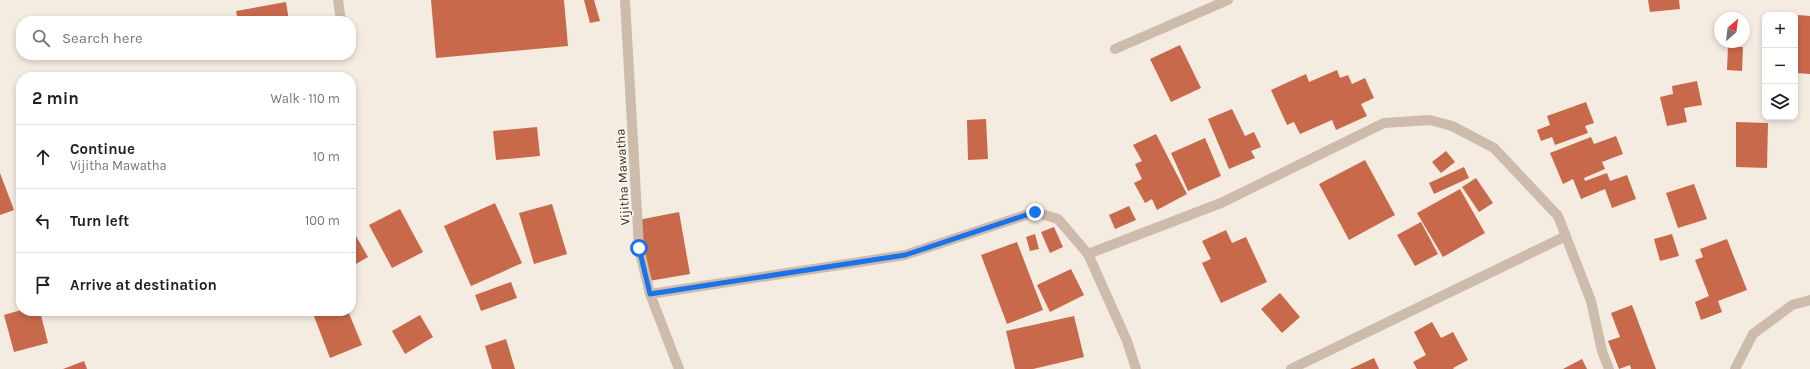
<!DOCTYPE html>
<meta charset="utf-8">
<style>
body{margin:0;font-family:Karla,sans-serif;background:#f6f6f6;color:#202124}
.controls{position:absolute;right:12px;top:12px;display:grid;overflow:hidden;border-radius:8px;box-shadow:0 2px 6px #0003}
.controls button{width:36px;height:36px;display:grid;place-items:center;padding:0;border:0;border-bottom:1px solid #e0e0e0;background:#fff;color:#202124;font:20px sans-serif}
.compass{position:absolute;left:1714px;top:12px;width:36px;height:36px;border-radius:50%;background:#fff;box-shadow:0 2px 6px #0003;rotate:28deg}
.stop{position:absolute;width:12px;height:12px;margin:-9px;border:3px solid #1a73e8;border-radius:50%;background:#fff}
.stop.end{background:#1a73e8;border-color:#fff;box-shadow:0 1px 4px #0008}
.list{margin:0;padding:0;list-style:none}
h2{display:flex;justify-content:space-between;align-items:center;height:52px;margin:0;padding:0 16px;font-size:17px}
h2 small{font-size:13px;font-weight:400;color:#757577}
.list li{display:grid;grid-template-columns:26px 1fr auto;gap:12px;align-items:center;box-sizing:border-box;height:64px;padding:0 16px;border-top:1px solid #e0e0e0}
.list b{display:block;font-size:15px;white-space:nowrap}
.list p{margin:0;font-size:13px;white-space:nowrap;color:#757577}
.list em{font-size:13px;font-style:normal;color:#757577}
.icon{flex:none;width:22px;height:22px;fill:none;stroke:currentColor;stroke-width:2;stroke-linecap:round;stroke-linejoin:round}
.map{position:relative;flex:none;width:1810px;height:369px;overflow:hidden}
.search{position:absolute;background:#fff;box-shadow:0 2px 6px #0003;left:16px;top:16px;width:340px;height:44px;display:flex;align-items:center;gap:10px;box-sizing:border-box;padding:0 14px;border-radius:16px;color:#757577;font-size:15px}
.panel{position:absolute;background:#fff;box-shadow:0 2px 6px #0003;left:16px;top:72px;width:340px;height:244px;border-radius:16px}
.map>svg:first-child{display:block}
.building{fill:#c8694b}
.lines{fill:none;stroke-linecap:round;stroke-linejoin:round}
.street{stroke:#cdbbac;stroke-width:10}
.route{stroke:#1a73e8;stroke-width:5}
.labels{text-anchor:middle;stroke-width:3.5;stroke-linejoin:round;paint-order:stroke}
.street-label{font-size:13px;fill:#3b302b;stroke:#fbf5ee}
</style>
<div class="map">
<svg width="1810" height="369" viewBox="0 0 1810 369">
<rect width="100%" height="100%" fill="#f4ebe1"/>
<g class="building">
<polygon points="431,0 564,0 568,46 436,58"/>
<polygon points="584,0 594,0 600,21 590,23"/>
<polygon points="1648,0 1679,0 1680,9 1650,12"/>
<polygon points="286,2 289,21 238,21 236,11"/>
<polygon points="1798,15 1810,16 1810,74 1795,73"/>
<polygon points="1180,45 1201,88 1171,102 1150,59"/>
<polygon points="1728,46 1743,47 1742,71 1727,70"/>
<polygon points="1337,70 1340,78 1348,75 1352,84 1365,78 1374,98 1361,104 1367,116 1336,130 1332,120 1300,134 1294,122 1287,125 1271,90 1306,74 1309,82"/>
<polygon points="1697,81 1702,105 1684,108 1687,122 1667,126 1660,97 1673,94 1672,86"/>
<polygon points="1586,102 1594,123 1585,126 1588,133 1555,145 1552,137 1541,141 1537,130 1550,125 1547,116"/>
<polygon points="1232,109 1245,136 1254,132 1261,147 1251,151 1255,158 1229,169 1208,119"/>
<polygon points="986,119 988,159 968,160 967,120"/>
<polygon points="1736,122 1768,123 1767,168 1736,167"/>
<polygon points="537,127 540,156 496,160 493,131"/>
<polygon points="1156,134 1187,194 1157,210 1152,199 1145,203 1134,183 1142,179 1135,164 1142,161 1133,145"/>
<polygon points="1616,136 1623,154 1602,162 1605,169 1584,178 1585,181 1607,173 1610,181 1627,175 1636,199 1612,208 1605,189 1581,199 1573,179 1563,184 1550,153 1591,137 1594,144"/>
<polygon points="1205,138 1221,176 1188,191 1171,153"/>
<polygon points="1446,151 1455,162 1441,173 1432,162"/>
<polygon points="1365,160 1395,215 1349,240 1319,184"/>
<polygon points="1464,167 1469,178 1434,194 1429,183"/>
<polygon points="0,173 14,210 0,215"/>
<polygon points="1476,178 1493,203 1479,212 1462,187"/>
<polygon points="1694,184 1707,219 1678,228 1666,193"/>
<polygon points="1460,189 1485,233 1443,257 1417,213"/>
<polygon points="495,203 522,263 471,286 444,226"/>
<polygon points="552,204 567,254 534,264 519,213"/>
<polygon points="1129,206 1136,220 1115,229 1109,215"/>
<polygon points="400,209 423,252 392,268 369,225"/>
<polygon points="679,212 690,274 649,281 638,220"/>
<polygon points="1421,222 1438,254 1415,266 1397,235"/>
<polygon points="1054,227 1063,247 1050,253 1041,232"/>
<polygon points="1226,230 1232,243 1246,237 1267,282 1221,303 1202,263 1211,259 1202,241"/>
<polygon points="1035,234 1039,249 1030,251 1026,237"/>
<polygon points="1672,234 1679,256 1660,261 1654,239"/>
<polygon points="356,236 368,257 351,267 351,238"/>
<polygon points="1727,239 1747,290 1718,301 1722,312 1701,320 1695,302 1709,296 1695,260 1703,257 1700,249"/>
<polygon points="1017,242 1043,310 1007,324 981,255"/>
<polygon points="1071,269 1084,295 1050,312 1037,285"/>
<polygon points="511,282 517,298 481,311 475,295"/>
<polygon points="1280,293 1300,317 1282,333 1261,309"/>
<polygon points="1632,305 1656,369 1631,369 1630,365 1619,369 1608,341 1620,337 1611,313"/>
<polygon points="21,310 40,311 48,343 14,352 4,315"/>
<polygon points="312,311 348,311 362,345 330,358"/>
<polygon points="420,315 433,337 405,354 392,331"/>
<polygon points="1074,316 1084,357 1033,369 1015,369 1006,331"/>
<polygon points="1432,322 1441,338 1453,332 1468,360 1453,368 1454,369 1417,369 1413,362 1426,355 1414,332"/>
<polygon points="506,339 515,369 492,369 485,346"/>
<polygon points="1374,358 1379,369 1350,369"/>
<polygon points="1582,359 1587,369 1563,369"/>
<polygon points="84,361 87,369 63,369"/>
</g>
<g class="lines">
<g class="street">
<polyline points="338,0 341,21"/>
<polyline points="625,0 639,248 650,294 679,369"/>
<polyline points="1115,49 1228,0"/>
<polyline points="1088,254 1221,203 1384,123 1430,120 1452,126 1494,148 1558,216 1591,301 1602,351 1609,369"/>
<polyline points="650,294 905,255 1035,212 1058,219 1088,254 1127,341 1136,369"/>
<polyline points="1291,369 1566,236"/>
<polyline points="1735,369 1753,334 1792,305 1810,300"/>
</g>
</g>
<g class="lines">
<polyline class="route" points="639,248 650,294 905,255 1035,212"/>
</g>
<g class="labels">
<g class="street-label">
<text transform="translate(622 177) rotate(-93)" y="5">Vijitha Mawatha</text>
</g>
</g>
</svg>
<div class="controls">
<button>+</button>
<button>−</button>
<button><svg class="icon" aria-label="layers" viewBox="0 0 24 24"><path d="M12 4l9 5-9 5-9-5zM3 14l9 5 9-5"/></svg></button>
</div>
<svg class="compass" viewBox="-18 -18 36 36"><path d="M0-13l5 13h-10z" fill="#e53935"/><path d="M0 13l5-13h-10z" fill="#757577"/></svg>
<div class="stop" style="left:639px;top:248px"></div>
<div class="stop end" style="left:1035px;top:212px"></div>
<div class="search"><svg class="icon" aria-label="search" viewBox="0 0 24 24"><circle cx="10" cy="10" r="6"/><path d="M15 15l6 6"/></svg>Search here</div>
<section class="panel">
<h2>2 min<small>Walk · 110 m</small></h2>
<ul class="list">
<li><svg class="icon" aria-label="ahead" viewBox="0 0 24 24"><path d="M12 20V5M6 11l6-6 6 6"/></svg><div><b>Continue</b><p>Vijitha Mawatha</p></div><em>10 m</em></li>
<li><svg class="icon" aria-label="left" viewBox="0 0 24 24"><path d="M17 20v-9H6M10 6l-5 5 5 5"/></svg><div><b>Turn left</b></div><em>100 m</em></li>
<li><svg class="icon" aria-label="arrive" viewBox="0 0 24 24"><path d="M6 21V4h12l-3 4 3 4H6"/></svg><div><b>Arrive at destination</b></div></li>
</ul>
</section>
</div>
